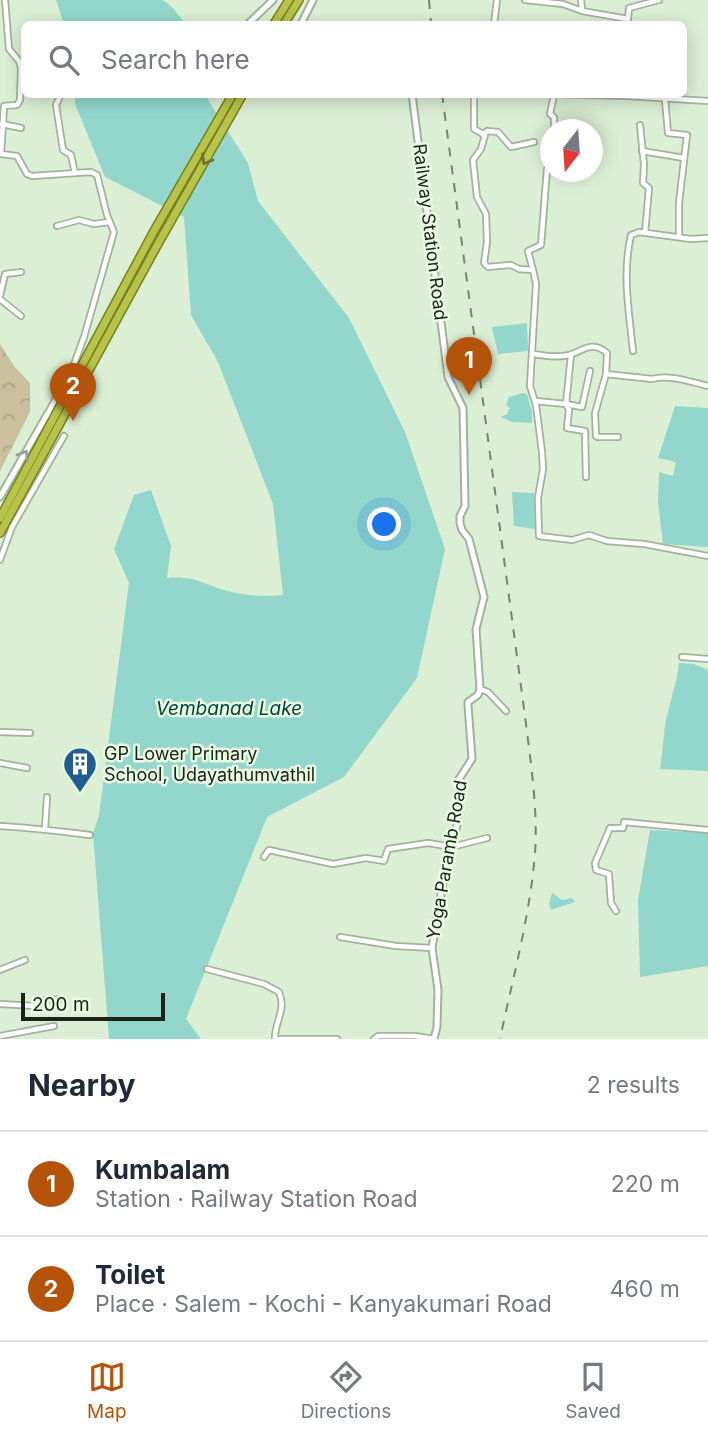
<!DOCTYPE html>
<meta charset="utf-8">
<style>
body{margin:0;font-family:Inter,sans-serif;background:#f2f2f3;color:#1f2937}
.compass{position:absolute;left:540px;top:119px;width:63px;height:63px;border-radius:50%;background:#fff;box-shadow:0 4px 18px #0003;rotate:197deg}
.scale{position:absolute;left:21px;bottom:18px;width:144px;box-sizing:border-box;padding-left:7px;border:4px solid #1c231a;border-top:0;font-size:19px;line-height:24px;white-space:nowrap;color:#1c231a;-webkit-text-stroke:5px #e8fce2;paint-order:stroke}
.you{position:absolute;left:385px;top:525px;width:24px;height:24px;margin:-18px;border:5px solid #fff;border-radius:50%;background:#1a73e8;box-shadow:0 0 0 10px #1a73e833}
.badge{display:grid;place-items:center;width:46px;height:46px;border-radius:50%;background:#b45309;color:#fff;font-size:23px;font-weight:700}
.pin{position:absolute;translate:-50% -58px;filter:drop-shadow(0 2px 4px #0008)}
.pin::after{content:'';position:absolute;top:37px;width:24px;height:21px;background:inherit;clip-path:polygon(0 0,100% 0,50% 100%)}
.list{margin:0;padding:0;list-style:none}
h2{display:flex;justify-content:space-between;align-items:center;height:91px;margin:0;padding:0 28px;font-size:30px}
h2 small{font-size:23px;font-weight:400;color:#747a83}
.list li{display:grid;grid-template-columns:46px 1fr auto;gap:21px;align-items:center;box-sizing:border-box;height:105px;padding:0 28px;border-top:2px solid #e0e1e3}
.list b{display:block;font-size:26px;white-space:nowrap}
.list p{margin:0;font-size:23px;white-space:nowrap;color:#747a83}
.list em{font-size:23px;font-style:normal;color:#747a83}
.icon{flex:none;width:38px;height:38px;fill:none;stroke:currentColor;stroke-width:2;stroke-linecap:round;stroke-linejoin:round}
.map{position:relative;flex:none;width:708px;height:1039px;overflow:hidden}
.search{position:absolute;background:#fff;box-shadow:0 4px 18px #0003;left:21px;right:21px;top:21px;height:77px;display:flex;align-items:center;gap:18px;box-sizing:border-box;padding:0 24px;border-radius:10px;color:#747a83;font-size:26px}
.sheet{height:301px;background:#fff}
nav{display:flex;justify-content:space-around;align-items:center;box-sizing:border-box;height:98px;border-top:2px solid #e0e1e3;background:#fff;font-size:19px;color:#747a83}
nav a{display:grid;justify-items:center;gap:4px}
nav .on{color:#b45309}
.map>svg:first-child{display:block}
.forest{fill:url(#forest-crowns)}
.water{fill:#93d7cc}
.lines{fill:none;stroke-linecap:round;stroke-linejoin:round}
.minor-casing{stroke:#a1b49b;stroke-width:8}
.tertiary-casing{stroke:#a1b49b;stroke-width:9}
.trunk-casing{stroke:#75811b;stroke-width:10}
.minor{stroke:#fff;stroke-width:4.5}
.tertiary{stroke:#fff;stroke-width:5}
.trunk{stroke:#b7c34a;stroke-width:7}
.rail{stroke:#778473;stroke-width:2;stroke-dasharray:9 9;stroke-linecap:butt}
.oneway{stroke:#6a7332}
.oneway2{stroke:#999c98}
.labels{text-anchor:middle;stroke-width:5;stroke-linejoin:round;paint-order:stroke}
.street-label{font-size:18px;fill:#1c231a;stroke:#e8fce2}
.poi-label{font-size:18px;fill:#1c231a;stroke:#e8fce2;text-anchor:start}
.water-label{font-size:19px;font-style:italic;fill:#04443d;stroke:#e8fce2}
</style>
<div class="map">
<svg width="708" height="1039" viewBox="0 0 708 1039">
<defs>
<pattern id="forest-crowns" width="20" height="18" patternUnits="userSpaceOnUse" patternTransform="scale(1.75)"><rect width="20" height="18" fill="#cac09e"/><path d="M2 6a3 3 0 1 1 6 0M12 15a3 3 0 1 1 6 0" fill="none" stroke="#ada588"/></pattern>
</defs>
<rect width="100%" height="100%" fill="#dbefd5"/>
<polygon class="forest" points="0,344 14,366 30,383 30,412 0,471"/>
<g class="water">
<polygon points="56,0 162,0 169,4 186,24 64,24"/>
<path d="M 75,95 L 205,95 L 248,163 L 258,201 L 349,318 L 405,432 L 445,549 L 417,678 L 344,777 L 267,817 L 186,1019 L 201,1039 L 109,1039 L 93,834 L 99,815 L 129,583 L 114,549 L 134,495 L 151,490 L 171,546 L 167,578 C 198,575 204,586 232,592 C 249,596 266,597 283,595 L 273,504 L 218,362 L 191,315 L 184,217 L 105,177 L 75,104 Z"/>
<polygon points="527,323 528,351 498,354 492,327"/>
<polygon points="523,393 527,394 532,412 532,423 512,422 501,417 507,414 510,408 506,405 509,397"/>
<polygon points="675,406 708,408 708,547 663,544 658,503 659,472 673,476 676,462 658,458"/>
<polygon points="512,492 534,493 535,529 514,526"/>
<polygon points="679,663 694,664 708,670 708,771 660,769 666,719 677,677"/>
<polygon points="650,830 708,833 708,966 640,977 638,900"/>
<polygon points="552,893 562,900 572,898 575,902 551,910 549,904"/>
</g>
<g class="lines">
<g class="minor-casing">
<g id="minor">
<polyline points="5,0 9,49 19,61 21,68 20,100 17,105 4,106 1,154 17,156 27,174 32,176 91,172 97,175 107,215 114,232 84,337 73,367 48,413"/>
<polyline points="525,0 563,4 582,11 628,19 629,8 659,0"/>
<polyline points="581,0 582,10"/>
<polyline points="494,24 497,0"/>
<polyline points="61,94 56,105 63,150 71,155 75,173"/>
<polyline points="474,94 474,129 485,135 481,149 473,160 477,197 486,214 487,242 484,263 488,267 511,265 519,269 533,270 536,284 530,386 536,405 542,452 543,469 538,498 539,536 572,540 589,535 607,541 644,544 708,556"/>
<polyline points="551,94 627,96 708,101"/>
<polyline points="554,95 550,114 554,117 554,130"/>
<polyline points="665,99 668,133 687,135 679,203 679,236"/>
<polyline points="2,124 21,128"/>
<polyline points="640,125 644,165 643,183 649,188 645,233"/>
<polyline points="483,135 487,131 498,132 511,147 534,142"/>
<polyline points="642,151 684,158"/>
<polyline points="57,226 79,220 94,224 109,222"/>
<polyline points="533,270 528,251 541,245 547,169 550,164"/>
<polyline points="0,296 5,274 21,272"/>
<polyline points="0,299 21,316"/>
<path d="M 633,351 C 629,312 622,274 631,235 L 639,232 L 691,239 L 708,238"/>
<path d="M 534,354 C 545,356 557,358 569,355 C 583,351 592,340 607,353 L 606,374 L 652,379 C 669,374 691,382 708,386"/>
<polyline points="571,355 566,404 582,407 590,371"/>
<polyline points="606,374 595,413 596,436 597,437 618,437"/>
<polyline points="535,401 566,404 569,410 567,428 585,431 586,477"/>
<polyline points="0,560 12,527 64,436"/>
<polyline points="682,657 708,659"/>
<polyline points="480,689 488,692 506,711"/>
<polyline points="0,732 30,733"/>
<polyline points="0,763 27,768"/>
<path d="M 0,826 C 30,828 59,831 90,835"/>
<polyline points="45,828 47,797"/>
<polyline points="264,857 269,850 333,864 366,858 384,861 388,849 428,843 452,847 487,838"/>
<polyline points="616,911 611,903 609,874 596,870 595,863 610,828 623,828 624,822 708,830"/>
<polyline points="340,937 396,946 432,948"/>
<path d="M 207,969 L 264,984 L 279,992 C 287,1010 274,1022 275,1039"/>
<polyline points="0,970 25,960"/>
<polyline points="0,1004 36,1006 38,1001 61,999"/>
<polyline points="0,1036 54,1026"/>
<polyline points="279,1039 337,1039"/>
<polyline points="374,1039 378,1036 415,1036 434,1039"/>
</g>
</g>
<g class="tertiary-casing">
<g id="tertiary">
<polyline points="248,24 273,0"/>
<polyline points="301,24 313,0"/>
<polyline points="412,94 448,377 463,408 465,506 460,516 460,523 462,530 469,539 484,597 476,629 480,689 478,695 468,702 468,705 472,759 459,779 457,825 444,876 432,948 438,990 437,1027 434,1039"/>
<polyline points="0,497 48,413"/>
</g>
</g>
<g class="trunk-casing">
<g id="trunk">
<polyline points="274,24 289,0"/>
<polyline points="284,24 299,0"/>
<polyline points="0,518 154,231 233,94"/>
<polyline points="0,533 159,242 243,94"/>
</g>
</g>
<use href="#minor" class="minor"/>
<use href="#tertiary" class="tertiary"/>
<use href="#trunk" class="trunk"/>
<g class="rail">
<polyline points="429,0 431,24"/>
<path d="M 442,94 L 526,724 C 531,765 538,811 535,853 C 530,916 513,977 500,1039"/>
</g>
</g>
<defs><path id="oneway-chevron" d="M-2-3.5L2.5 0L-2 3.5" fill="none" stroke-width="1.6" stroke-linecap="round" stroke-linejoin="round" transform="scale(1.75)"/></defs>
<use class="oneway" href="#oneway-chevron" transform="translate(206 160) rotate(120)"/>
<use class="oneway2" href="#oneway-chevron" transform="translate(24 455) rotate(-60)"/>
<defs>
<g id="building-pin" transform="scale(1.75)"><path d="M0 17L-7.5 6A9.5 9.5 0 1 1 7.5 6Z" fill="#225a92" stroke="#e8fce2"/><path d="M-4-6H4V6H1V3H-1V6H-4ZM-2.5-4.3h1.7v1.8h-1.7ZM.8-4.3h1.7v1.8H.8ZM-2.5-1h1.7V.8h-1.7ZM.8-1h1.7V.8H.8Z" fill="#fff"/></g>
</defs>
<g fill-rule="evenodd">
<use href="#building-pin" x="80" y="764"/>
</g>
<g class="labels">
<g class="street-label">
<text transform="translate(430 232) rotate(83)" y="6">Railway Station Road</text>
<text transform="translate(447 860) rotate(-80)" y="6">Yoga Paramb Road</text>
</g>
<g class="poi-label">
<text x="104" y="760">GP Lower Primary<tspan x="104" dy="21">School, Udayathumvathil</tspan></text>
</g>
<g class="water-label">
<text x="229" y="715">Vembanad Lake</text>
</g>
</g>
</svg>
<svg class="compass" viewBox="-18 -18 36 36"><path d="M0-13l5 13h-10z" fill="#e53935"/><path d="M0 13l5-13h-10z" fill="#747a83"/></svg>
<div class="scale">200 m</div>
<div class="you"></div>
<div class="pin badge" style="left:469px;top:395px">1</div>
<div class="pin badge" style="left:73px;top:421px">2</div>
<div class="search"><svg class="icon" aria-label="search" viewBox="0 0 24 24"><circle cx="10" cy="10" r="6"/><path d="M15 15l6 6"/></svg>Search here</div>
</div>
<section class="sheet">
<h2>Nearby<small>2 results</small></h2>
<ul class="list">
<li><span class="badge">1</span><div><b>Kumbalam</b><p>Station · Railway Station Road</p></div><em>220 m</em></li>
<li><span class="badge">2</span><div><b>Toilet</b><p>Place · Salem - Kochi - Kanyakumari Road</p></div><em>460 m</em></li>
</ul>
</section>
<nav>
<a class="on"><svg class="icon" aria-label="map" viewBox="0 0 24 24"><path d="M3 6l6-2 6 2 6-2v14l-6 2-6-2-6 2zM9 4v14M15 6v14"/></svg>Map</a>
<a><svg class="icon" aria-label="directions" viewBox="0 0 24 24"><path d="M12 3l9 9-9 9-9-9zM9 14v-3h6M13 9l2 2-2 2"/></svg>Directions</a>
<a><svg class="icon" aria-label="saved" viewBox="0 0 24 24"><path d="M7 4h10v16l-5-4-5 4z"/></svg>Saved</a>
</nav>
